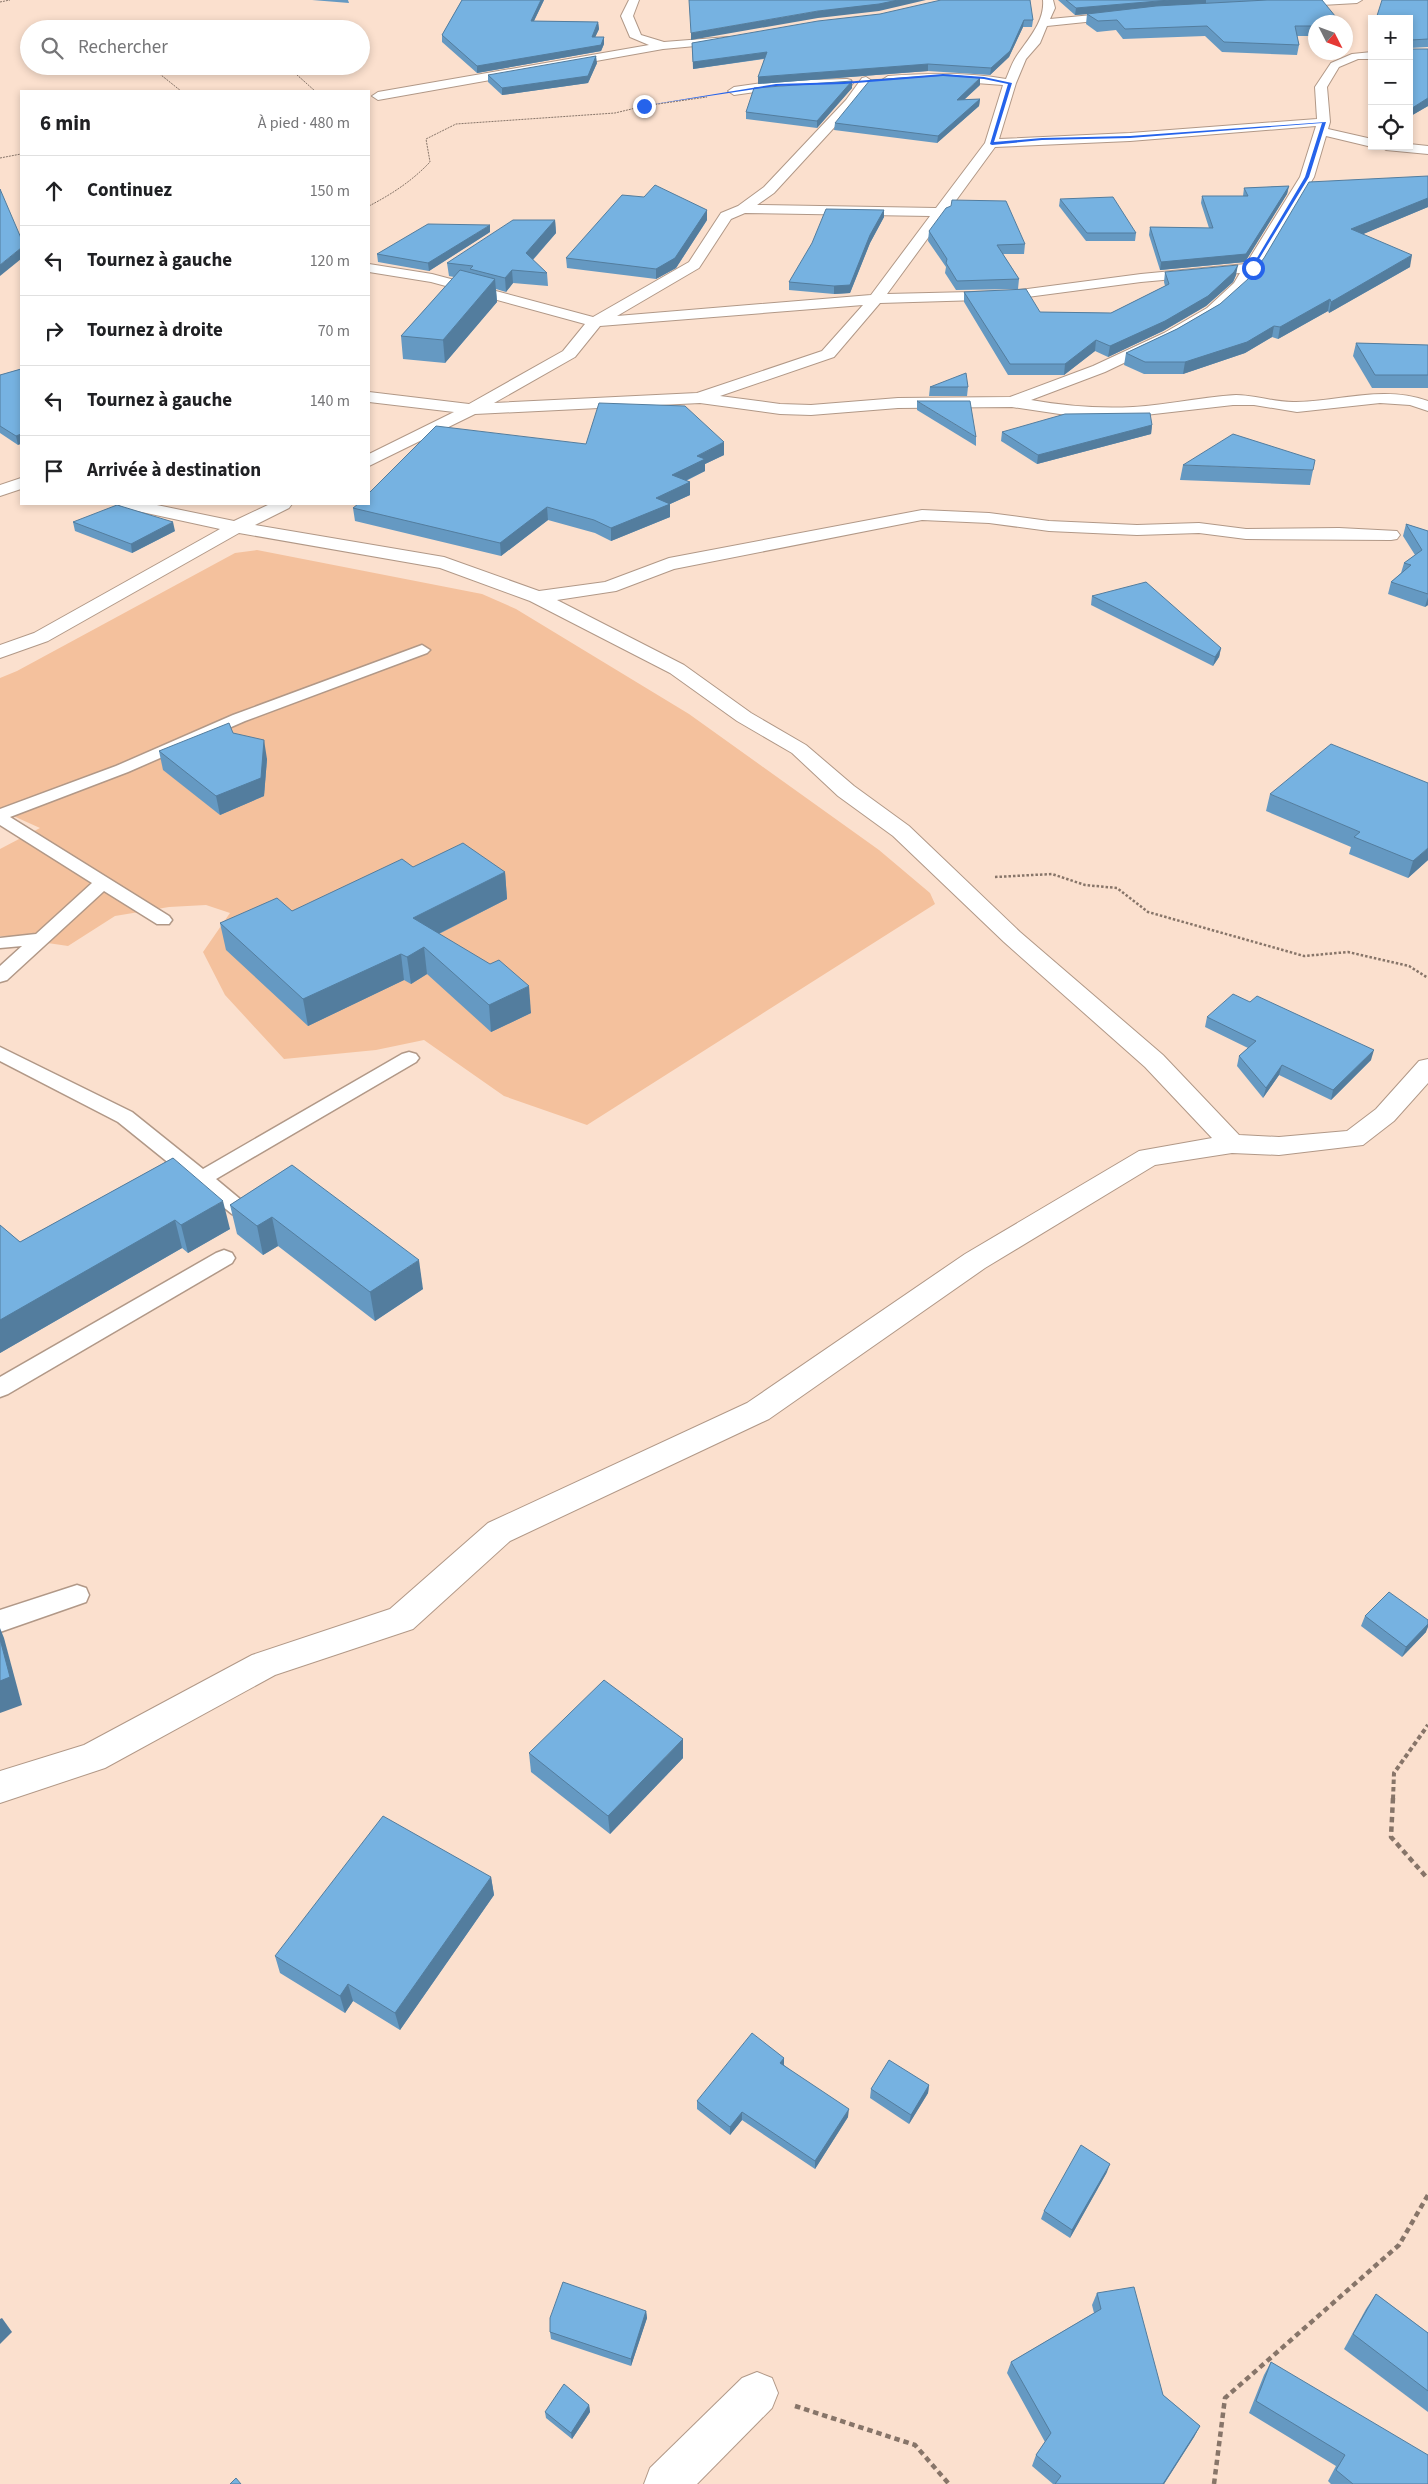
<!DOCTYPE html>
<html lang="fr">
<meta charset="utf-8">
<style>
body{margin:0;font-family:"Source Sans 3",sans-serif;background:#f2f2f2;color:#202124}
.controls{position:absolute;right:15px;top:15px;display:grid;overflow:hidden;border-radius:0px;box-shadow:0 2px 8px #0003}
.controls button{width:45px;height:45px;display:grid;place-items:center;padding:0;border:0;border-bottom:1px solid #e0e0e0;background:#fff;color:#202124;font:25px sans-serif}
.compass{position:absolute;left:1308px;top:15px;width:45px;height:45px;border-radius:50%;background:#fff;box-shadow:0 2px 8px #0003;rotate:132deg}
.stop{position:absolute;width:15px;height:15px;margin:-11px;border:4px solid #2563eb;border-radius:50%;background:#fff}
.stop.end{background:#2563eb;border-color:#fff;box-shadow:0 1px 5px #0008}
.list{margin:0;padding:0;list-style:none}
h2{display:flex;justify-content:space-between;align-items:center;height:65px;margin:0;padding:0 20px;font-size:21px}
h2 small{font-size:16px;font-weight:400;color:#757577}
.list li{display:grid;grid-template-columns:32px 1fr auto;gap:15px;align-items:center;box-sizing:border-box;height:70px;padding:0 20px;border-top:1px solid #e0e0e0}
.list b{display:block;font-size:19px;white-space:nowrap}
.list em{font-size:16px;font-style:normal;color:#757577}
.icon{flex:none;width:28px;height:28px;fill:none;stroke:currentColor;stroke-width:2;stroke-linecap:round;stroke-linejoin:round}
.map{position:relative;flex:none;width:1428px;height:2484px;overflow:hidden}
.search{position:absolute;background:#fff;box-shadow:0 2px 8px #0003;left:20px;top:20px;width:350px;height:55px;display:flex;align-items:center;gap:12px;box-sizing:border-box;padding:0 18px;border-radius:28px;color:#757577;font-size:19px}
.panel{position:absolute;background:#fff;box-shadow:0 2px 8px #0003;left:20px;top:90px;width:350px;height:415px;border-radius:0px}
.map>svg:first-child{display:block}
.green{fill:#f4c19d}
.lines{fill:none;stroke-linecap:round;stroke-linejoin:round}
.service-casing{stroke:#b19887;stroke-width:3}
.minor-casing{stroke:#b19887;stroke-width:2}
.path-far3{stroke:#877569;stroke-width:1;stroke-dasharray:2 1;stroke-linecap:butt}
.path-far2{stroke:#877569;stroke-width:2.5;stroke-dasharray:2.5 2;stroke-linecap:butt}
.path-far1{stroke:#877569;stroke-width:4;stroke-dasharray:4.5 3;stroke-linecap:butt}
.path{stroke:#877569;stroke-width:4.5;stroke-dasharray:5.5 4;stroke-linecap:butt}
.service{fill:#fff;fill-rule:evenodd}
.minor{fill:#fff;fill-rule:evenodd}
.wall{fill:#6599c2}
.shaded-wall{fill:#537d9e}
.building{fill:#76b2e1;stroke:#537d9e}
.route{fill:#2563eb}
</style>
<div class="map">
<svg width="1428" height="2484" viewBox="0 0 1428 2484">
<rect width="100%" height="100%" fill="#fbe0ce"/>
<polygon class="green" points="257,550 482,594 516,609 689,714 879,850 930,893 935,904 587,1125 504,1096 424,1040 376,1050 284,1059 225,995 203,952 230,913 206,905 169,907 115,916 68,946 0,936 0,849 40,828 0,810 0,678 17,671 235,553"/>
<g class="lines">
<g class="service-casing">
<g id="service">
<polygon points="422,645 430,650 427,653 245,721 128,772 10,817 169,916 172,920 169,924 157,924 104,891 7,980 0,982 0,966 22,946 0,948 0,938 36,934 92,883 0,825 0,809 116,766 233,715"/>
<polygon points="0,1047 132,1112 203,1169 402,1054 409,1052 416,1054 419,1058 416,1062 216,1179 246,1204 249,1209 246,1214 239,1216 232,1214 118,1122 0,1061"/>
<polygon points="224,1250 232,1253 235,1258 232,1263 8,1394 0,1397 0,1377 216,1253"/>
<polygon points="77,1585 86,1588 89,1595 86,1602 0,1632 0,1610"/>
</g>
</g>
<g class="minor-casing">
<g id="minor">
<polygon points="629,0 639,0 633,16 641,35 664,42 728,37 734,40 728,43 663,49 378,100 372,96 378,92 649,45 630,37 621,16"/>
<path d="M 1043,0 L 1053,0 L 1055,8 L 1050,19 L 1124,12 L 1130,15 L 1124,18 L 1047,26 L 1040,43 L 1026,59 L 1016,83 L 999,139 L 1130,133 L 1317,119 L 1315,87 L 1331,63 L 1352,54 L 1372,52 L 1372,59 L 1358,59 L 1339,67 L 1327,87 L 1330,122 L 1328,129 L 1372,139 L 1372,146 L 1374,146 L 1372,147 L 1326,136 L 1314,177 L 1260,268 L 1245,289 L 1217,314 L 1174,339 L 1105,372 L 1031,400 C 1065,406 1099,409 1133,407 C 1168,405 1201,397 1236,395 C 1256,395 1276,403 1296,402 C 1341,401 1384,385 1428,401 L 1428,411 L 1410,405 L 1380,403 L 1297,412 L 1254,405 L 1233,405 L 1119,418 L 1073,416 L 1012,407 L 898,408 L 811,415 L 780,414 L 700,403 L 475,414 L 369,466 L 369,454 L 454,412 L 369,402 L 369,392 L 469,404 L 563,351 L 585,324 L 431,282 L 369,272 L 369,264 L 432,274 L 593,317 L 689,262 L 721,213 L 738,206 L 764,187 L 846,100 L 862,78 L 866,77 L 872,81 L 854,106 L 774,193 L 757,205 L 936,208 L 985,143 L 1003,85 L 949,81 L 888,84 L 882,80 L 888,76 C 928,73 967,72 1006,79 C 1009,72 1012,63 1016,57 C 1027,40 1045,22 1043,0 ZM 1316,126 L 1300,177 L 1246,264 L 1141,274 L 1013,291 L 887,294 L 944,216 L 948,215 L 949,210 L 995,147 L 1130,141 ZM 745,213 L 930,216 L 871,295 L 617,316 L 699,268 L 731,219 ZM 1240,273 L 1234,283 L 1207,308 L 1164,333 L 1093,366 L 1010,397 L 898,398 L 811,405 L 780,404 L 720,396 L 834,357 L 880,303 L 1013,299 L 1141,282 ZM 863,305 L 822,351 L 697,393 L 494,403 L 575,357 L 600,326 Z"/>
<polygon points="1299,0 1362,0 1357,3 1286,7 1281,4 1286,1"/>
<polygon points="847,79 851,80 853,83 851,86 776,89 734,95 728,91 734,87 776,81"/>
<polygon points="1409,144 1428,146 1428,154 1386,150 1380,146 1409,146"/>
<polygon points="21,478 21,489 0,496 0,485"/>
<polygon points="119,504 152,504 234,521 270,504 292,504 289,508 255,525 444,557 539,591 605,582 669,558 922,510 989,513 1049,521 1137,525 1199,523 1246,529 1339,528 1397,531 1400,535 1397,539 1391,540 1246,539 1199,533 1137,535 1049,531 989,523 922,520 674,569 616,591 557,600 684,665 751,713 806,745 854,786 909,826 1020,932 1163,1055 1239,1135 1279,1137 1347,1131 1376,1109 1419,1061 1428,1059 1428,1083 1394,1121 1363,1145 1279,1155 1232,1153 1155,1165 985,1268 769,1419 510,1541 413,1629 275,1675 105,1768 0,1803 0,1771 84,1745 252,1655 390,1609 488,1523 747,1403 965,1254 1139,1151 1212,1138 1145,1067 1004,942 893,836 838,796 792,753 737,721 670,673 530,601 440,568 239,533 48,641 0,658 0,645 34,633 220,529 128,509 122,508"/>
<polygon points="757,2372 772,2378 778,2393 772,2408 697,2484 644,2484 650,2468 742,2378"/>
</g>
</g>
<g class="path-far3">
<polyline points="0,2 10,0"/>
<polyline points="155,66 151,67 181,91"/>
<polyline points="265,66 296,74 315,91"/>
<polyline points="0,158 21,154"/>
<path d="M 369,206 C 392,194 412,181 430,162 L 426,139 L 456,124 L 615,113 L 644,106 L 707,97"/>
</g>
<polyline class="path-far2" points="995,877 1052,874 1085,885 1117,888 1148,912 1304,956 1348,952 1409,966 1428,978"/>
<polyline class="path-far1" points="1393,1799 1394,1773 1428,1725"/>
<g class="path">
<polyline points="1393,1798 1391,1837 1428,1879"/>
<polyline points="795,2406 915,2445 949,2484"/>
<polyline points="1214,2484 1225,2398 1399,2245 1428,2195"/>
</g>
<use href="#service" class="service"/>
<use href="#minor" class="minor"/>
</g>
<g class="wall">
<polygon points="312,0 348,0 349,3"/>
<polygon points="462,0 544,0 534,21 598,22 599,29 595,37 604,37 604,44 601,51 477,73 442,42 442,35"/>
<polygon points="1058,0 1322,0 1316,22 1316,36 1297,36 1299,45 1297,55 1222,52 1205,36 1123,39 1116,30 1097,32 1086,24 1087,14 1075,15"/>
<polygon points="1428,0 1428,47 1410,48 1409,49 1428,49 1428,106 1409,117 1409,19"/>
<polygon points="880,14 1033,20 1032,27 1023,27 1009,57 990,75 928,71 758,84 764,59 693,69 692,43"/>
<polygon points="597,63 588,83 502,95 488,82 488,75"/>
<polygon points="852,81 852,88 817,128 746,119 746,112"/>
<polygon points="980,85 964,100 980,99 979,106 937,143 834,130 835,123"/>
<polygon points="1428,176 1428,207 1363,234 1410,267 1329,313 1328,311 1278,339 1272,337 1245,353 1183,374 1144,374 1124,365 1126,353 1177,329 1220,304"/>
<polygon points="1289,186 1287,194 1245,262 1160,270 1149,235 1150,227 1209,228 1201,203 1202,196 1243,196 1244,188"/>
<polygon points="1060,199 1136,233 1135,241 1086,241 1059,206"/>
<polygon points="884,210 884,217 870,243 850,293 834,294 789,290 789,282"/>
<polygon points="555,220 556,233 533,260 547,273 548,286 513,283 506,292 496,289 497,302 445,363 403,359 401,336 454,277 449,276 447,263"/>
<polygon points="707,220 676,268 656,279 567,268 566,258"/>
<polygon points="929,231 1025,244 1024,254 1003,254 1019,279 1018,289 956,290 945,273 946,267 928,241"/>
<polygon points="490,232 429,271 378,262 377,254"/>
<polygon points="1165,272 1236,275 1233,282 1206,306 1163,331 1108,357 1095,351 1064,375 1008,375 964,302 964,292 1040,312 1111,313 1165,286 1164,282"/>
<polygon points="1356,343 1428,345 1428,388 1372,388 1353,356"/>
<polygon points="21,369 18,445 0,433 0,375"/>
<polygon points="930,387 968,387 967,396 929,396"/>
<polygon points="917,401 976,437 976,446 917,410"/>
<polygon points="1152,425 1151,434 1037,464 1001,441 1002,432"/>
<polygon points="586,444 724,455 705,464 705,471 686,481 690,482 690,495 670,504 670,517 611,541 595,533 548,520 501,556 355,521 353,508"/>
<polygon points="1183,465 1313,470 1310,485 1180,480"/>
<polygon points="73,522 175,531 132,553 75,531"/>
<polygon points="1406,524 1428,531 1428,605 1425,607 1388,594 1391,582 1401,573 1404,563 1415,555 1403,536"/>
<polygon points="1092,596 1221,648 1219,657 1213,666 1091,605"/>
<polygon points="233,733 267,759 264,796 220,815 163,770 159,751"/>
<polygon points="1270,794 1428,860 1408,878 1349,854 1351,847 1266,811"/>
<polygon points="413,867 505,872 507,899 439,934 531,1013 491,1032 427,974 411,984 404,980 308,1026 226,950 220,923 292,911"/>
<polygon points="1207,1017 1371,1060 1331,1100 1279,1075 1263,1098 1237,1066 1239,1056 1248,1048 1205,1027"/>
<polygon points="173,1158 230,1229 188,1253 182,1248 0,1353 0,1225 20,1242"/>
<polygon points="292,1165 423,1289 375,1321 278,1246 263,1255 237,1234 230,1205"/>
<polygon points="1365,1616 1426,1632 1402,1657 1361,1626"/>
<polygon points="529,1753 683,1758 610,1834 531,1772"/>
<polygon points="491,1877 494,1895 400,2030 353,2001 345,2013 280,1973 275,1956"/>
<polygon points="784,2058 784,2065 848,2117 815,2169 742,2120 730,2135 697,2109 697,2101"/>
<polygon points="929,2085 928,2093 909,2124 870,2098 871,2089"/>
<polygon points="1107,2172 1070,2238 1041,2219 1044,2211"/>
<polygon points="1097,2293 1163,2395 1200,2426 1194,2437 1164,2484 1053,2484 1032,2466 1036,2455 1045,2442 1007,2373 1011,2362 1094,2313 1092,2305"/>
<polygon points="1376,2294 1428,2333 1428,2412 1344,2349 1366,2309"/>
<polygon points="646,2311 647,2318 631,2366 551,2339 550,2332"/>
<polygon points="1271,2362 1428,2484 1331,2484 1328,2481 1336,2466 1249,2413 1264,2375"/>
<polygon points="589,2405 590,2412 572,2439 546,2418 545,2412"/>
</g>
<g class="shaded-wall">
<polygon points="541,0 544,0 531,27 531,21"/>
<polygon points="898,0 926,0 879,11 818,18 691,40 691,33 818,11"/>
<polygon points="1170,0 1206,0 1206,4 1075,15 1076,8"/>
<polygon points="1024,20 1023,27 1009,57 990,75 991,68"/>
<polygon points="598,22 599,29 592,44 592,37"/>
<polygon points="604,37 604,44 601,51 477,73 477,66"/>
<polygon points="767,52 767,58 693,69 693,62"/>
<polygon points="596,56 597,63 588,83 502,95 502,88"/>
<polygon points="928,64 928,71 758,84 758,77"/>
<polygon points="980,78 980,85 956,107 957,100"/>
<polygon points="852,81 852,88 817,128 817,121"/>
<polygon points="1428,98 1428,106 1409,117 1409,110"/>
<polygon points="980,99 979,106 937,143 938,136"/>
<polygon points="1289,186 1287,194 1245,262 1160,270 1161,262"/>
<polygon points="1428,198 1428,207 1349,240 1351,229"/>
<polygon points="707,210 707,220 676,268 656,279 656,269"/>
<polygon points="884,210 884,217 870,243 850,293 834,294 834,286 870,235"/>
<polygon points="555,220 556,233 527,266 526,253"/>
<polygon points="490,225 490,232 429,271 428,263"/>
<polygon points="21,248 21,259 0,276 0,265"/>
<polygon points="1412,255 1410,267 1329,313 1331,302"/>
<polygon points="1238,265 1236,275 1233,282 1206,306 1163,331 1108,357 1110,346"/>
<polygon points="512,270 513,283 506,292 505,278"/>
<polygon points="495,279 497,302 445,363 443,340"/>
<polygon points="1330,299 1328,311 1278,339 1280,327"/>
<polygon points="1274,326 1272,337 1245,353 1183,374 1185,362"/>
<polygon points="1096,340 1095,351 1064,375 1065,364"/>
<polygon points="1152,425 1151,434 1037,464 1038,455"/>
<polygon points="21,434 21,444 18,445 16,436"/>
<polygon points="724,442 724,455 705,464 705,471 672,487 672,475 697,456"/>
<polygon points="690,482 690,495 670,504 670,517 611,541 611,528 656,498"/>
<polygon points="547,507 548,520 501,556 500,543"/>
<polygon points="173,522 175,531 132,553 131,544"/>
<polygon points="1428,597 1428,605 1425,607"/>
<polygon points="1221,648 1219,657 1213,666 1215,657"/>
<polygon points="264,740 267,759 264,796 220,815 216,796"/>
<polygon points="1428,848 1428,860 1408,878 1413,861"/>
<polygon points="505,872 507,899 416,945 413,918"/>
<polygon points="424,947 427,974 411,984 407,957"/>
<polygon points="401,954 404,980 308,1026 303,999"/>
<polygon points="529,986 531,1013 491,1032 489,1005"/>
<polygon points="1374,1050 1371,1060 1331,1100 1333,1090"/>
<polygon points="1282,1065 1279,1075 1263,1098 1266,1088"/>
<polygon points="223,1201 230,1229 188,1253 181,1225"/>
<polygon points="272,1217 278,1246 263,1255 257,1226"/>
<polygon points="175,1220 182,1248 0,1353 0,1320"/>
<polygon points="419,1260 423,1289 375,1321 370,1292"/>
<polygon points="1428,1624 1428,1627 1426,1632 1402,1657 1406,1647"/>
<polygon points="0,1628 4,1638 22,1705 0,1713"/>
<polygon points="683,1739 683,1758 610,1834 608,1816"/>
<polygon points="491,1877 494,1895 400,2030 395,2013"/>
<polygon points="348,1984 353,2001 345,2013 340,1996"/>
<polygon points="784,2058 784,2067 780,2063"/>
<polygon points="929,2085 928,2093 909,2124 911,2115"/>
<polygon points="849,2109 848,2117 815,2169 815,2161"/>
<polygon points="742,2112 742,2120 730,2135 730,2127"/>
<polygon points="1110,2164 1107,2172 1070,2238 1072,2230"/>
<polygon points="646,2311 647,2318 631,2366 631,2359"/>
<polygon points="2,2318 12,2332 0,2344 0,2319"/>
<polygon points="589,2405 590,2412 572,2439 571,2433"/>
<polygon points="1200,2426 1194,2437 1164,2484 1163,2484"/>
</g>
<g class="building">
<polygon points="462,0 541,0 531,21 598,22 592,37 604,37 601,45 477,66 442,35"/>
<polygon points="689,0 898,0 879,4 818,11 691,33"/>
<polygon points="941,0 1030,0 1033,20 1024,20 1010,51 991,68 928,64 758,77 767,52 693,62 692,43 818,21 880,14"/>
<polygon points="1066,0 1170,0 1076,8"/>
<polygon points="1267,0 1322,0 1340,22 1316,22 1316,26 1295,26 1299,45 1224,42 1207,26 1125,29 1117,20 1098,21 1087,14 1156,6"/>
<polygon points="1382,0 1428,0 1428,39 1411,40 1409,49 1428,49 1428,98 1409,110 1409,19 1376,19"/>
<polygon points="596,56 588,76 502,88 488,75"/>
<polygon points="948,75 980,78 957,100 980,99 938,136 835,123 870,80"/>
<polygon points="852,81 817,121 746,112 754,88"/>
<polygon points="1428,176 1428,198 1351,229 1412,255 1331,302 1330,299 1280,327 1274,326 1247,342 1185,362 1145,362 1126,353 1177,329 1220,304 1248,279 1264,258 1309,182"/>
<polygon points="655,185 707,210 675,258 656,269 566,258 622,195 644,197"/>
<polygon points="1289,186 1246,254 1161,262 1150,227 1213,228 1202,196 1248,196 1244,188"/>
<polygon points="0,189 21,238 21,248 0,265"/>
<polygon points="1113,197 1136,233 1087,233 1060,199"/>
<polygon points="952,200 1006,201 1025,244 997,245 1019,279 957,281 946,263 947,259 929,231 946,208 951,206"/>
<polygon points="826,209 884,210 870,235 850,285 834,286 789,282 812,243"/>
<polygon points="513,220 555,220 526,253 547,273 512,270 505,278 470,269 473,266 447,263"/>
<polygon points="428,224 490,225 428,263 377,254"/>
<polygon points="1238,265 1234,272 1208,296 1165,321 1110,346 1096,340 1065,364 1010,364 964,292 1026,289 1040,312 1111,313 1169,284 1165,272"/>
<polygon points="460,270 495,279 443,340 401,336"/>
<polygon points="1356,343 1428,345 1428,375 1375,375"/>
<polygon points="21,369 21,434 16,436 0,426 0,375"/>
<polygon points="966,373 968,387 930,387"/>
<polygon points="917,401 970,401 976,437"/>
<polygon points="599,403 685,406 724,442 697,456 705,459 672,475 690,482 656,498 670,504 611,528 594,520 547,507 500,543 353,508 358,504 369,504 369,493 436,426 586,444"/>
<polygon points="1150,413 1152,425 1038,455 1002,432 1065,414"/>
<polygon points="1233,434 1315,460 1313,470 1183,465"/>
<polygon points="117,505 173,522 131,544 73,522"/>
<polygon points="1406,524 1428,531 1428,594 1391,582 1411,565 1404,563 1422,550"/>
<polygon points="1146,582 1221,648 1215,657 1092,596"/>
<polygon points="229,723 233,733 264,740 261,778 216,796 159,751"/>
<polygon points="1331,744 1428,783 1428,848 1413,861 1354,837 1360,832 1270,794"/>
<polygon points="463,843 505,872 413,918 490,964 499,960 529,986 489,1005 424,947 407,957 401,954 303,999 220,923 277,898 292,911 402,859 413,867"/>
<polygon points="1233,994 1250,1002 1257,996 1374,1050 1333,1090 1282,1065 1266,1088 1239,1056 1256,1041 1207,1017"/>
<polygon points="173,1158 223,1201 181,1225 175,1220 0,1320 0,1225 20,1242"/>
<polygon points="292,1165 419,1260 370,1292 272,1217 257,1226 230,1205"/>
<polygon points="1389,1592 1428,1620 1428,1624 1406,1647 1365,1616"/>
<polygon points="0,1639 10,1677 0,1681"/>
<polygon points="604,1680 683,1739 608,1816 529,1753"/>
<polygon points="383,1816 491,1877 395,2013 348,1984 340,1996 275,1956"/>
<polygon points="752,2033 784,2058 780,2063 849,2109 815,2161 742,2112 730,2127 697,2101"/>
<polygon points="889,2060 929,2085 911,2115 871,2089"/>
<polygon points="1081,2145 1110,2164 1072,2230 1044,2211"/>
<polygon points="563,2282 646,2311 631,2359 550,2332 550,2318"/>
<polygon points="1134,2287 1163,2395 1200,2426 1163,2484 1055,2484 1061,2476 1036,2455 1051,2433 1011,2362 1101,2309 1097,2293"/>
<polygon points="1376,2294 1428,2333 1428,2391 1353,2334"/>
<polygon points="1271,2362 1428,2455 1428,2484 1353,2484 1336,2470 1345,2455 1256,2401"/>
<polygon points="564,2384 589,2405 571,2433 545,2412"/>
<polygon points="236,2478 241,2484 230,2484"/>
</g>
<polygon class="route" points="943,74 984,77 1012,83 994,142 1042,138 1130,136 1326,122 1309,177 1253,269 1251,268 1305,177 1322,123 1130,138 1042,140 992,145 990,144 1008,84 984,79 943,76 844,84 776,86 642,106 776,84 844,82"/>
</svg>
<div class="controls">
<button>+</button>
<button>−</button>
<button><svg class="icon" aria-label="locate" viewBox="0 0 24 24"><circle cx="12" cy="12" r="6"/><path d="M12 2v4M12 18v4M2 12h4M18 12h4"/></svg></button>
</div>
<svg class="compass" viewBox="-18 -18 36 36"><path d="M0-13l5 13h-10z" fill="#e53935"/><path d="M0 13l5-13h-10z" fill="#757577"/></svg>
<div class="stop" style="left:1253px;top:268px"></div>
<div class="stop end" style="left:644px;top:106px"></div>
<div class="search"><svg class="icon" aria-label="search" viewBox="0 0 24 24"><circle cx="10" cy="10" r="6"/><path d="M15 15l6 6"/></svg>Rechercher</div>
<section class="panel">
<h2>6 min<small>À pied · 480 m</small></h2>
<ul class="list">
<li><svg class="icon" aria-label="ahead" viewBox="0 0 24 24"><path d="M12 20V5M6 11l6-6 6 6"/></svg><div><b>Continuez</b></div><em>150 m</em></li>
<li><svg class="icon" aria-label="left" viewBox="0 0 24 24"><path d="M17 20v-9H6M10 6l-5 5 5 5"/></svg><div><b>Tournez à gauche</b></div><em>120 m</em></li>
<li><svg class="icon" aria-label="right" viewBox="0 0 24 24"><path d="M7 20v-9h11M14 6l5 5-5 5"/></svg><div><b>Tournez à droite</b></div><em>70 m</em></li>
<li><svg class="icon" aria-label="left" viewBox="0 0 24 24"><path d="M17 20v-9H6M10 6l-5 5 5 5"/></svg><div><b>Tournez à gauche</b></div><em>140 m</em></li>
<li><svg class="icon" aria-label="arrive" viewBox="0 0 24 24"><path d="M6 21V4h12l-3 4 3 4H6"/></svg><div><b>Arrivée à destination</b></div></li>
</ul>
</section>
</div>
